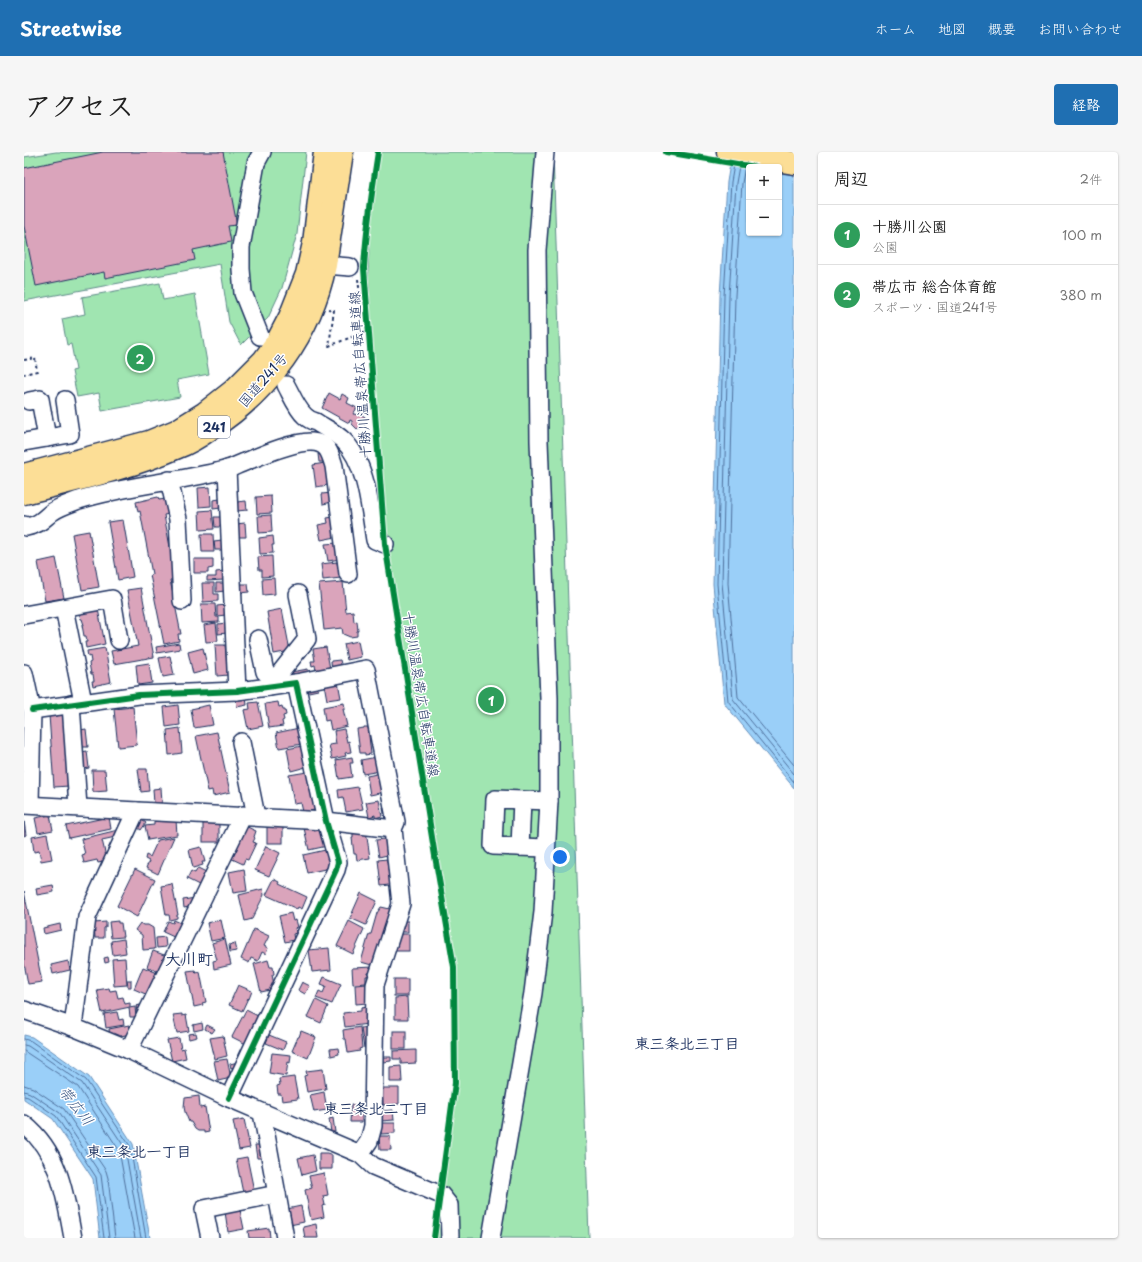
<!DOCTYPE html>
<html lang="ja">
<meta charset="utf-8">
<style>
body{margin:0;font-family:"Playpen Sans","Klee One",sans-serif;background:#f6f6f6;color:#222}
.controls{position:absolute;right:12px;top:12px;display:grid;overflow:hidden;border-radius:4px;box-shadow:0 1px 3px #0004}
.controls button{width:36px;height:36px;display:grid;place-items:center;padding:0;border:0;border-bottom:1px solid #e0e0e0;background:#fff;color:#222;font:20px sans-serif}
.you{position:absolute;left:536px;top:705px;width:14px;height:14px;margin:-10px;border:3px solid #fff;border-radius:50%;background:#1a73e8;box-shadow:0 0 0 6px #1a73e833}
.badge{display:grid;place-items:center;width:26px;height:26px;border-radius:50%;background:#1f6fb2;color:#fff;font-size:13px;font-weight:700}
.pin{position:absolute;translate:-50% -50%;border:2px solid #fff;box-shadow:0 1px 4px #0006}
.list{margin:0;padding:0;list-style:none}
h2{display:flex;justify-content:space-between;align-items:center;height:52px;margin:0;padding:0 16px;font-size:17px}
h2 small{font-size:13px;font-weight:400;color:#767676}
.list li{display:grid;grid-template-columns:26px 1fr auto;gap:12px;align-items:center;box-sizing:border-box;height:60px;padding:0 16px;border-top:1px solid #e0e0e0}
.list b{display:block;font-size:15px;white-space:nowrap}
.list p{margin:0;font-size:13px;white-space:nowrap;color:#767676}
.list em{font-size:13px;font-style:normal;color:#767676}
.map{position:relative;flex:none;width:770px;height:1086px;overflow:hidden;border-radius:4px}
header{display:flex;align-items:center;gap:24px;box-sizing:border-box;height:56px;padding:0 20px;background:#1f6fb2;color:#fff}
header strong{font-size:19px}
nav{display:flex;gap:22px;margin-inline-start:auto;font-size:14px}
.intro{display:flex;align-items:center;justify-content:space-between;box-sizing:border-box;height:96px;padding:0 24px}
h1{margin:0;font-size:28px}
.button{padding:10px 18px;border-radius:4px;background:#1f6fb2;color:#fff;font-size:14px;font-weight:700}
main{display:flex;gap:24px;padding:0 24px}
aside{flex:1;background:#fff;border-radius:4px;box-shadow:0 1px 3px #0004}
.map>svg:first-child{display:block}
.green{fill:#a0e5b1;stroke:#5e8a88}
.water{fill:#9acff8;stroke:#678fba;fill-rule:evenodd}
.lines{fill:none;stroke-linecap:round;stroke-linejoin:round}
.shore{stroke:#4e6f9c;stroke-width:1}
.building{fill:#daa4bb;stroke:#1b2f5e}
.minor-casing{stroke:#1b2f5e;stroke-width:20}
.highway-casing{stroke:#1b2f5e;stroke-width:25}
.path{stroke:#1b2f5e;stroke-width:2;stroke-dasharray:3 3;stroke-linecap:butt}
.minor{stroke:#fff;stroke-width:17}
.highway{stroke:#fcde96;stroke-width:22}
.cycleway-casing{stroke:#fff;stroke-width:8}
.cycleway{stroke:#00873e;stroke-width:6}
.labels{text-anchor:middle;stroke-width:3;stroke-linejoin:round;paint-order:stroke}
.shield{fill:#fff;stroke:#5f6d8e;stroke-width:1}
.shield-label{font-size:13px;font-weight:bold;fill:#1b2f5e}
.street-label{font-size:14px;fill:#1b2f5e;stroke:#fff}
.neighbourhood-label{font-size:15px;font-weight:bold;fill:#1b2f5e;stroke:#fff}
.water-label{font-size:15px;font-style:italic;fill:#3b5784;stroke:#fff}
.quarter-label{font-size:16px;font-weight:bold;fill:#1b2f5e;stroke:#fff}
</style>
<header>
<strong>Streetwise</strong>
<nav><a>ホーム</a><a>地図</a><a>概要</a><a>お問い合わせ</a></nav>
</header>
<div class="intro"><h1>アクセス</h1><a class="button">経路</a></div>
<main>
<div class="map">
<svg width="770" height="1086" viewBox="0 0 770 1086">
<rect width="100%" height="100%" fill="#fff"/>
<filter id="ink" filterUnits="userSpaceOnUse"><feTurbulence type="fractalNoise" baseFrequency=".025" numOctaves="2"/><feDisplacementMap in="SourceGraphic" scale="8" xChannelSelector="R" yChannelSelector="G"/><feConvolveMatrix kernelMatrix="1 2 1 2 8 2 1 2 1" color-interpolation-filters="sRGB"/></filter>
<g filter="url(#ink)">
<g class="green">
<polygon points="32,0 282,0 273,82 258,136 244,166 217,193 205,170 196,112 0,149 0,5"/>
<polygon points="355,0 529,0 565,1086 410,1086 417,1043 431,931 430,815 411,704 361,392 344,120 346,74"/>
<polygon points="136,131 139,148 171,142 185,222 153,228 156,245 78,259 75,241 53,245 48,219 52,218 47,192 43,193 38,167 61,162 58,145"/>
</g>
<g class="water">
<path d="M 708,0 L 770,0 L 770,636 L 700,551 L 689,432 L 696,144 L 703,30 ZM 725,15 L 755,15 L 755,81 L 725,81 Z"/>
<polygon points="0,883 8,885 65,925 109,992 126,1086 76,1086 69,1027 29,967 0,947"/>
</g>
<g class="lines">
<g class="shore">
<polyline points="710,13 707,30 700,144 693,432 704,549 770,630"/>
<polyline points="715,14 712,31 705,144 698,431 709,547 770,622"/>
<polyline points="721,15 718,31 711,144 704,431 714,545 770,613"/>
<polyline points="0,887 7,889 62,928 106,994 122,1086"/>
<polyline points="0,893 4,894 58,931 101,996 117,1086"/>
<polyline points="0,899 54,935 95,998 111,1086"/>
<polyline points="0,933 9,936 40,957 82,1019 84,1026 91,1086"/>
<polyline points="0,939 6,941 36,961 77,1023 85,1086"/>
<polyline points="0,944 4,945 32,964 72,1025 80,1086"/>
</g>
</g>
<g class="building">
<polygon points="79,0 199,0 213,73 204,74 207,90 169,98 171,108 81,126 80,120 12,134 0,74 0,16"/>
<polygon points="305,241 316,247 318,242 325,246 323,251 333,256 329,262 338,263 341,265 342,268 340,275 333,277 328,272 328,269 326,268 325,271 298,256"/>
<polygon points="294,302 298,302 300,310 295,310"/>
<polygon points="301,311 304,333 292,335 289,313"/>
<polygon points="186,335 187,354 175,355 174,336"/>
<polygon points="307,341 308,350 299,352 298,342"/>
<polygon points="247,344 248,361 233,362 232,345"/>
<polygon points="134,345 135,348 141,347 145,362 140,363 152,427 146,428 157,482 154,482 155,489 140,492 126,423 128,422 116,359 114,360 112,350"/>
<polygon points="196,347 197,356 189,357 189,348"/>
<polygon points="222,349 223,358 213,359 213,350"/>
<polygon points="188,358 190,377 176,378 175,359"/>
<polygon points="247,363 248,380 235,381 234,364"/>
<polygon points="190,365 197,365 198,375 191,375"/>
<polygon points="309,365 312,385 297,388 294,373 304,371 303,366"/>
<polygon points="99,368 109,425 94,428 84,370"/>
<polygon points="221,371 222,385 213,385 212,372"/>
<polygon points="65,379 75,435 58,438 48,382"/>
<polygon points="177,382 189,382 190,400 178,400"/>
<polygon points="249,384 250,393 248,393 249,401 236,402 235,386"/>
<polygon points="198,388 199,398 191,398 190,389"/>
<polygon points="313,391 316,407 304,409 301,392"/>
<polygon points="248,404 249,424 238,425 238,418 235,418 234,405"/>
<polygon points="32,406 40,446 21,449 14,410"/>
<polygon points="170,407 189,407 189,416 184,417 184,421 170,421"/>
<polygon points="313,410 314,417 316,417 317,426 299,428 297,412"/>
<polygon points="200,419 200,428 183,429 183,425 192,425 192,420"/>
<polygon points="250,426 251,442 239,443 238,427"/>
<polygon points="319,430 322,460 329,459 330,470 333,469 334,479 333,479 333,484 326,485 319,482 318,476 300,478 295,432"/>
<polygon points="178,431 190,431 190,442 194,442 194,449 179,450"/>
<polygon points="192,431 200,431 201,439 192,440"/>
<polygon points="215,432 224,432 225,440 215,441"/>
<polygon points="117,436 130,505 90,512 87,499 114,494 103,438"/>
<polygon points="177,452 191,452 192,465 195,465 195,470 178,471"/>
<polygon points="202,453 202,463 193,464 193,454"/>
<polygon points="74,457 81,492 62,496 61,490 63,490 62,484 60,484 58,473 60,473 58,467 57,467 55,461"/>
<polygon points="258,457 266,499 250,502 243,460"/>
<polygon points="192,471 194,489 182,490 180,473"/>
<polygon points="202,471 203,481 194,482 194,472"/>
<polygon points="334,489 337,505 323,508 320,492"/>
<polygon points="155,491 156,497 133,501 132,495"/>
<polygon points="191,493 201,493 204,523 193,524"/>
<polygon points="302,495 306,517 292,519 291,513 288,514 287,509 291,509 289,497"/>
<polygon points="81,496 87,530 69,534 68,529 70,529 69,522 67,522 65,511 67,510 66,504 64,505 63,499"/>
<polygon points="179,496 184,518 169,522 164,500"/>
<polygon points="146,504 150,523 139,525 135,506"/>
<polygon points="316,508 318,516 308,518 307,509"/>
<polygon points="125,511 128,531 114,533 112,513"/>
<polygon points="284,517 285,523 268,525 267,520"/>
<polygon points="314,530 317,546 303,548 300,532"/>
<polygon points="293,532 294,538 280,541 279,535"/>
<polygon points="222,545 223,553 213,555 212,546"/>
<polygon points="234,550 239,574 224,577 220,558 226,557 225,551"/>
<polygon points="254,550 255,555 258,554 259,558 261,558 262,563 259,564 260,568 258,569 259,574 245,576 241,552"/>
<polygon points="320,551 321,557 319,557 323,574 307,578 305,568 301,569 299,555"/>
<polygon points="154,553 156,573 142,575 140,555"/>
<polygon points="185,553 189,573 170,576 167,557"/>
<polygon points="109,555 113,593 94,595 90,557"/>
<polygon points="40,562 45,634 30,635 25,563"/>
<polygon points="340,575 344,575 347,602 341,603 341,601 336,601 333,577 340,576"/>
<polygon points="156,576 158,601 145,603 143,578"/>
<polygon points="275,576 278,592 255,596 252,581"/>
<polygon points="62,577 64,595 58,595 56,578"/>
<polygon points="320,577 323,590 325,589 327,600 321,601 322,604 308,607 305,593 312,592 310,579"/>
<polygon points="193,580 206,640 189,644 188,638 184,639 172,584"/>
<polygon points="278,594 282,615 267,619 263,597"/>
<polygon points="63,599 65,616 59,617 57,600"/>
<polygon points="328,605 329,611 326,611 328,625 315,627 312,608"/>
<polygon points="353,605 356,619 339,622 337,608"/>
<polygon points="114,617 123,617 125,639 117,640"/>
<polygon points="68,618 81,618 83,639 69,640"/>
<polygon points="283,620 291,658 279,660 277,651 270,652 265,623"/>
<polygon points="357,621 361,640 346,643 343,624"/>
<polygon points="334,635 339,657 322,660 319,645 315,646 314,638"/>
<polygon points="137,636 138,651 130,652 129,637"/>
<polygon points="355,648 358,664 351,666 351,663 345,665 342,650"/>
<polygon points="365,654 367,667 361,668 359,655"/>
<polygon points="26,663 29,678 14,681 11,666"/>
<polygon points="85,665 87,677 45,686 42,674"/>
<polygon points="115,666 122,671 117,678 111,674"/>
<polygon points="144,666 144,669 152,668 153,683 124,688 121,674 130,673 130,668"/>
<polygon points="0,669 2,683 0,684"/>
<rect x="179" y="670" width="16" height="20"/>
<polygon points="219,673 232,679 230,685 231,686 229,690 232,691 224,708 221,707 219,712 204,705"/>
<rect x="243" y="673" width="16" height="18"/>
<polygon points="289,674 290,679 297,678 303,694 285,698 280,676"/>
<polygon points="94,678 96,684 78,688 83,709 74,711 73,708 60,711 58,703 61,702 57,687"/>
<polygon points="342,678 346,706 333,708 332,702 330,702 328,686 329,686 329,680"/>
<polygon points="23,682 28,707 17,709 15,699 10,700 8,685"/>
<polygon points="150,685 134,722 122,716 125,709 121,707 122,703 126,705 134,688"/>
<polygon points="361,687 363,703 355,705 352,688"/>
<polygon points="242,694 256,701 245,724 231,718"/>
<polygon points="177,695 181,710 178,710 179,713 169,716 165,698"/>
<polygon points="306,697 310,715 283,721 279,703"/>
<polygon points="363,707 363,710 365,710 366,714 364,715 365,725 367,725 367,730 366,730 366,733 357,734 354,708"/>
<polygon points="174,716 184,721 177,734 163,727 167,719 171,721"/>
<polygon points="111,717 131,727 113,765 93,754"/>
<polygon points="220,717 223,739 209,741 205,720"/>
<polygon points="250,727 256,730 255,732 283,745 278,757 274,755 273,757 242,743"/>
<polygon points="148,732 154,763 153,763 153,766 146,768 145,763 142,763 137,734"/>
<polygon points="29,733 30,740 13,743 12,736"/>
<polygon points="239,737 240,743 228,767 221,769 215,743"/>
<polygon points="0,739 18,830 4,832 0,811"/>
<polygon points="337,741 353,749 342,773 326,766"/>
<polygon points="171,746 169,754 160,756 159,748"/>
<polygon points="357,755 366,757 351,814 337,810 345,782 347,782 353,761"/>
<polygon points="267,761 269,769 272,768 274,775 271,776 272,781 269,782 270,788 261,790 255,764"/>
<polygon points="150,768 159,772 152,786 139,780 144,769 149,771"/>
<polygon points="197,768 201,786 187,789 183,771"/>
<polygon points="94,769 94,771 97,771 99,785 87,786 85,770"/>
<polygon points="325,769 340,777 329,802 313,794"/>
<rect x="379" y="769" width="5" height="11"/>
<polygon points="82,770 82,775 80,776 80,786 71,786 70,771"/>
<polygon points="116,771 119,773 124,773 129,776 131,797 119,798 118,783 111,778"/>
<polygon points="36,772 37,778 20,782 19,776"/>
<polygon points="230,777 245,784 240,794 244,796 242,802 238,800 234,809 227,806 225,811 217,807"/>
<rect x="372" y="782" width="13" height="17"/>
<polygon points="141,785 142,795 133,796 132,786"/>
<polygon points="100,787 102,801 89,803 87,789"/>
<polygon points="201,787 207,813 190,817 189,809 193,808 188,791"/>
<polygon points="211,791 213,799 206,800 205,793"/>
<polygon points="305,796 307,818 288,820 285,798"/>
<polygon points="129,799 143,804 136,820 123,815"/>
<polygon points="84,805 85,810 81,811 80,806"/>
<polygon points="101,806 103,833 90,834 88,807"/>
<polygon points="244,808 246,815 249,815 250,822 248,823 251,837 237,840 230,812"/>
<polygon points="44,809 46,818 29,822 27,813"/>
<polygon points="119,815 136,822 126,844 110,837"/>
<polygon points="349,815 349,820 344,821 344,824 342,824 342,831 329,832 328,816"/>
<polygon points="171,818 172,821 176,820 182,850 178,851 179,853 170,855 163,819"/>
<polygon points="300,825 317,832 308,852 292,846 295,839 299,841 302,834 297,832"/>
<rect x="370" y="827" width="14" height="17"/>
<polygon points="103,828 107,828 107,835 104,835"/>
<polygon points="278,830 286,834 281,842 274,838"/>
<polygon points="342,832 343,851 332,852 331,833"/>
<polygon points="214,833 228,839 225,847 224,846 218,859 205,853"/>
<polygon points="85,836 86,839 92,838 94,846 99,845 101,852 106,851 106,855 78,861 73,838"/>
<polygon points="383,845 384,867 371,867 371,846"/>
<polygon points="292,848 304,854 297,871 284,865"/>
<polygon points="116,853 117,860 113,860 112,854"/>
<polygon points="111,855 112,865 106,865 105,856"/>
<polygon points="344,855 344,872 321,875 319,861 337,859 337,856"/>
<polygon points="222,858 236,865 222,892 208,885"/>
<polygon points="93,860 95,868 99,867 100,873 82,876 80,862"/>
<polygon points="158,862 158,864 162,863 165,879 153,881 149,863"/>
<polygon points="178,871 179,877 170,879 169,873"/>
<polygon points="105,873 107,882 86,886 85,877"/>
<polygon points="183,873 191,877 188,881 181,877"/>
<polygon points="336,875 338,896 335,897 336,899 324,901 322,887 320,887 319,878"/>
<polygon points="343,875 345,895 340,896 337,876"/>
<polygon points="277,879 292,885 284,906 268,899 274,885 275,885"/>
<rect x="369" y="879" width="13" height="18"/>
<polygon points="172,881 173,885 165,887 164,882"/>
<polygon points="245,883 262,890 259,898 242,891"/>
<polygon points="199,884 203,904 191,907 186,886"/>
<polygon points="155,886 157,897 160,896 162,906 148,909 143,888"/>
<polygon points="314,896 315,902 307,904 306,897"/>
<polygon points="392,898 392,911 377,912 377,907 369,907 369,899"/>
<polygon points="248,901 267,903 266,911 264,910 262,924 245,921"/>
<polygon points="358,905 367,905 367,909 359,910"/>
<polygon points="203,907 207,926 194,929 190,909"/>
<polygon points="214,910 215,914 207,916 206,912"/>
<polygon points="377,914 378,930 366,930 366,915"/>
<polygon points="299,917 302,937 283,940 280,924 283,923 282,919"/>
<polygon points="270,925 274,947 258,949 257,942 254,942 253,934 256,933 255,927"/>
<polygon points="358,936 375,936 375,952 359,953"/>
<polygon points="300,940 303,958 290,960 286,943"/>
<polygon points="175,944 176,956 181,955 185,980 180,981 180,979 174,979 171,977 167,970 165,970 161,960 160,955 161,946"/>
<polygon points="327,953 338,953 338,970 326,970"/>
<polygon points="369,958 370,968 357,969 357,959"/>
<polygon points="309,966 311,980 307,980 305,967"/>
<polygon points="220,967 226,996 215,998 209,969"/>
<polygon points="357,971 371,971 371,981 357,982"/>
<polygon points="355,984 366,984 367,998 356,998"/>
<polygon points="231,993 235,993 237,1006 233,1006"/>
<polygon points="295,1001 303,1001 308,1003 308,1017 295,1017"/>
<polygon points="289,1003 292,1019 278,1023 274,1006"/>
<polygon points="223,1005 230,1039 219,1041 212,1007"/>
<polygon points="300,1021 304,1043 299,1044 301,1053 298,1054 300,1065 287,1068 281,1038 288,1036 285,1024"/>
<polygon points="277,1054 280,1070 266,1073 263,1057"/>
<polygon points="216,1058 220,1077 204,1080 201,1060"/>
<polygon points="292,1072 294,1086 281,1086 279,1075"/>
<polygon points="245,1076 246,1086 225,1086 224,1079"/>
</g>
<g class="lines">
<g class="minor-casing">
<g id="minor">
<polyline points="291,109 301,113 326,115"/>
<polyline points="236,184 219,141 217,117 217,95 232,11 238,0"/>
<path d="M 262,233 C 267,242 273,257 281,264 C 284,267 288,269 292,270 C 301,276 312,281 320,289 C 343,312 346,357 351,388 L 361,392"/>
<polyline points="5,249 16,247 23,286"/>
<polyline points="0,290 46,282 41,248"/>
<polyline points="203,317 213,539"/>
<polyline points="145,328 154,367 158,449"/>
<path d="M 0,373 L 2,375 C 15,373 18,368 28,360 C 35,355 47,351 55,348 C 103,333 153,330 201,318 C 208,316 215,312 221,310 C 238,303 270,289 288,290 C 304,291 306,301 310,314 L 324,422"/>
<polyline points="40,456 59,550"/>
<polyline points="0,463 88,447 95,488"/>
<polyline points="234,487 241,520 251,527"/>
<polyline points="0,521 8,558 6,652"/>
<polyline points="245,535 283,487 274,442"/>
<polyline points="47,552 54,655"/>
<polyline points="8,558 115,543 213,539 245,535 272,531 342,517 372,670 369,677 377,752 351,833 349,974 345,989 336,1002"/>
<polyline points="217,590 232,664"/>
<polyline points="0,653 302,669 369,677"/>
<polyline points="496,695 498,648"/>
<polyline points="522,696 469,694 471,647 525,649"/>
<polyline points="0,858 49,875 105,898 205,946 336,1002 349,1014 417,1043 425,1053 426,1086"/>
<polyline points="49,875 63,765 112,659"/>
<polyline points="105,898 219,663"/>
<polyline points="205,946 312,718 314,710 302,669 272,531"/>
<polyline points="238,961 261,1086"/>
<path d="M 0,972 C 36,1001 41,1043 49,1086"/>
<polyline points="186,1086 180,1057 253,1042"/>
<polyline points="467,1086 509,841 519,760 525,649 525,546 515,289 513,98 521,0"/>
</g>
</g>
<g class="highway-casing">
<g id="highway">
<polyline points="704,0 770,11"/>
<polyline points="0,323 125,290 152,279 181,261 209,239 240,208 253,190 266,165 283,122 290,91 301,0"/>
<path d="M 0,341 C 51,328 106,316 154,295 C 165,291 176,284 186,277 C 244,240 287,181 301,113 L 318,0"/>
</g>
</g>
<g class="path">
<polyline points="334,127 336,143 342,145"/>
<polyline points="304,157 310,158 305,194 345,178"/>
<polyline points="0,208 11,206 13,219 0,222"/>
</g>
<use href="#minor" class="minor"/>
<use href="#highway" class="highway"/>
<g class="cycleway-casing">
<g id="cycleway">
<path d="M 354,0 C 348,39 342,77 340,116 L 361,392 L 411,704 L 430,815 L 431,931 L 410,1086"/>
<polyline points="642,0 731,15"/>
<polyline points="8,558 115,543 213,539 272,531 302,669 314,710 312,718 205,946"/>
</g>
</g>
<use href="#cycleway" class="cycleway"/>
</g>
</g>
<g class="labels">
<rect class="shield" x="174" y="264" width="32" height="22" rx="3"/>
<g class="shield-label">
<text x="190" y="280">241</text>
</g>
<g class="street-label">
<text transform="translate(336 223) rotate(-94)" y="5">十勝川温泉帯広自転車道線</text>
<text transform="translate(239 228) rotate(-49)" y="5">国道241号</text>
<text transform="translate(397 542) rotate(81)" y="5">十勝川温泉帯広自転車道線</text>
</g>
<g class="neighbourhood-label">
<text x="663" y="897">東三条北三丁目</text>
<text x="352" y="962">東三条北二丁目</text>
<text x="115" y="1005">東三条北一丁目</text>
</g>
<g class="water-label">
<text transform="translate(52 954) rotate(52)" y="5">帯広川</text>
</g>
<g class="quarter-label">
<text x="165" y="813">大川町</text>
</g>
</g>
</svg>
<div class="controls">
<button>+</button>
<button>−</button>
</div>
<div class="you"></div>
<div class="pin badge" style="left:467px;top:548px;background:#2e9e5b">1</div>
<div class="pin badge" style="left:116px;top:206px;background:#2e9e5b">2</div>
</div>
<aside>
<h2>周辺<small>2件</small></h2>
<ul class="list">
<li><span class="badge" style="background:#2e9e5b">1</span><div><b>十勝川公園</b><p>公園</p></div><em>100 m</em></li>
<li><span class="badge" style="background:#2e9e5b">2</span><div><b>帯広市 総合体育館</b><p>スポーツ · 国道241号</p></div><em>380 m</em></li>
</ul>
</aside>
</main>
